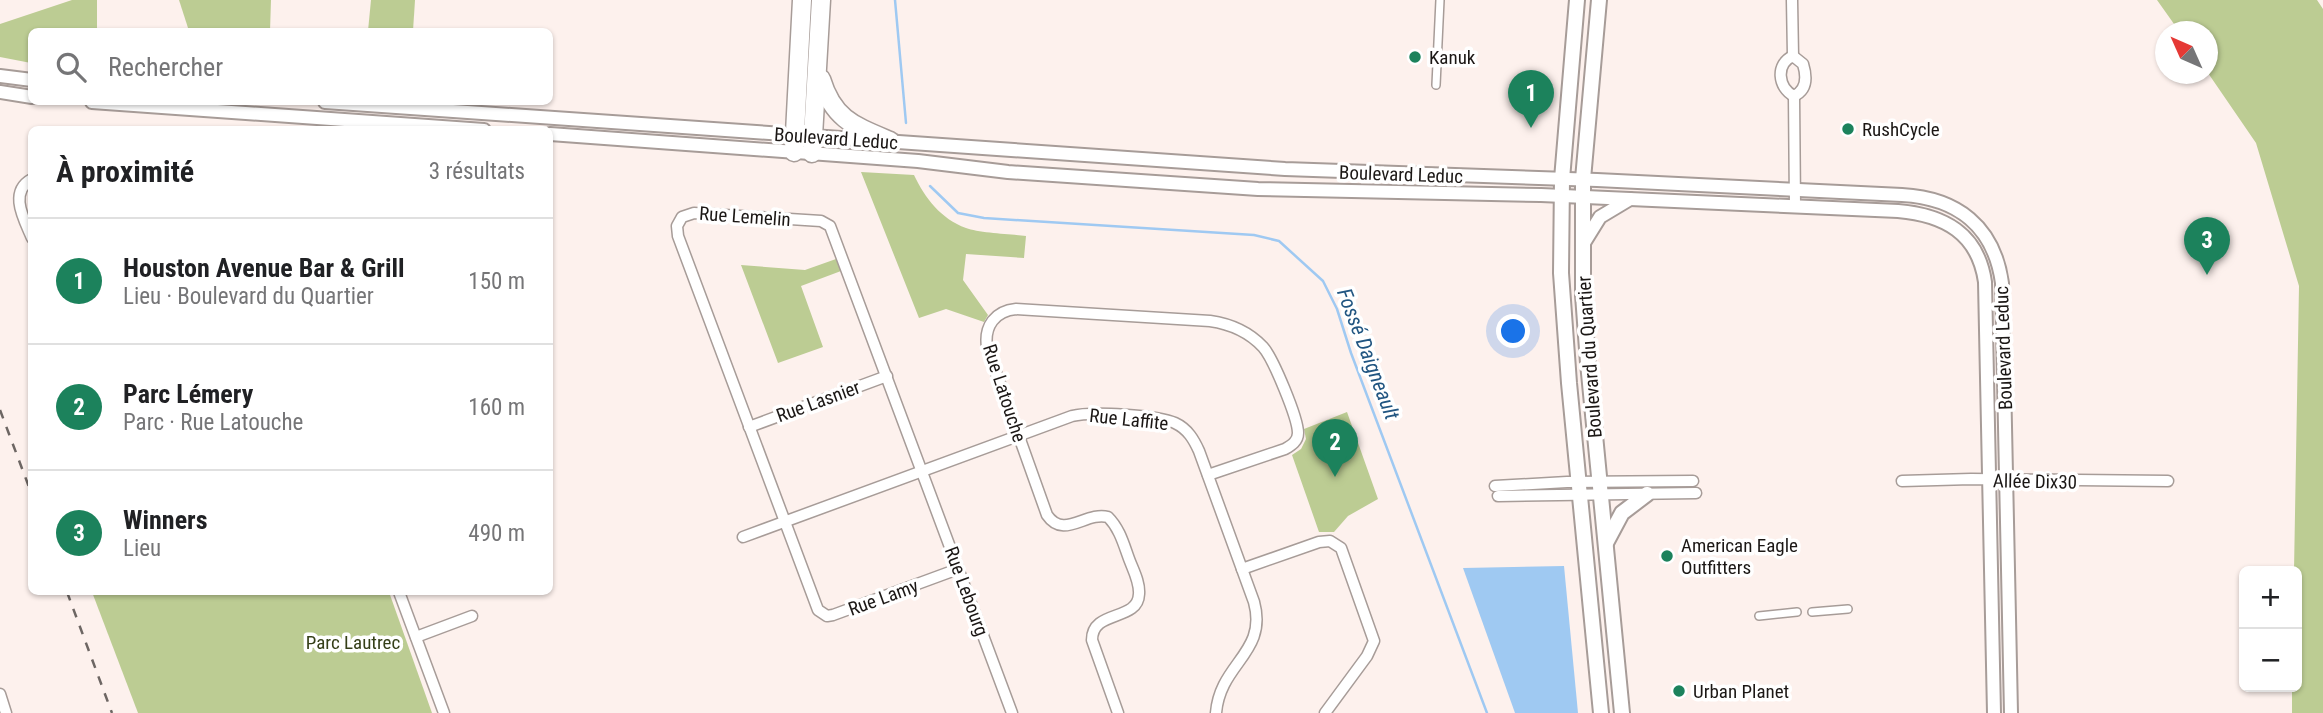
<!DOCTYPE html>
<html lang="fr">
<meta charset="utf-8">
<style>
body{margin:0;font-family:"Roboto Condensed",sans-serif;background:#f6f6f6;color:#202124}
.controls{position:absolute;right:21px;bottom:21px;display:grid;overflow:hidden;border-radius:10px;box-shadow:0 2px 5px #0004}
.controls button{width:63px;height:63px;display:grid;place-items:center;padding:0;border:0;border-bottom:2px solid #e0e0e0;background:#fff;color:#202124;font:35px sans-serif}
.compass{position:absolute;left:2155px;top:21px;width:63px;height:63px;border-radius:50%;background:#fff;box-shadow:0 2px 5px #0004;rotate:315deg}
.you{position:absolute;left:1514px;top:332px;width:24px;height:24px;margin:-18px;border:5px solid #fff;border-radius:50%;background:#1a73e8;box-shadow:0 0 0 10px #1a73e833}
.badge{display:grid;place-items:center;width:46px;height:46px;border-radius:50%;background:#1c825c;color:#fff;font-size:23px;font-weight:700}
.pin{position:absolute;translate:-50% -58px;filter:drop-shadow(0 2px 4px #0008)}
.pin::after{content:'';position:absolute;top:37px;width:24px;height:21px;background:inherit;clip-path:polygon(0 0,100% 0,50% 100%)}
.list{margin:0;padding:0;list-style:none}
h2{display:flex;justify-content:space-between;align-items:center;height:91px;margin:0;padding:0 28px;font-size:30px}
h2 small{font-size:23px;font-weight:400;color:#757577}
.list li{display:grid;grid-template-columns:46px 1fr auto;gap:21px;align-items:center;box-sizing:border-box;height:126px;padding:0 28px;border-top:2px solid #e0e0e0}
.list b{display:block;font-size:26px;white-space:nowrap}
.list p{margin:0;font-size:23px;white-space:nowrap;color:#757577}
.list em{font-size:23px;font-style:normal;color:#757577}
.icon{flex:none;width:38px;height:38px;fill:none;stroke:currentColor;stroke-width:2;stroke-linecap:round;stroke-linejoin:round}
.map{position:relative;flex:none;width:2323px;height:713px;overflow:hidden}
.search{position:absolute;background:#fff;box-shadow:0 2px 5px #0004;left:28px;top:28px;width:525px;height:77px;display:flex;align-items:center;gap:18px;box-sizing:border-box;padding:0 24px;border-radius:10px;color:#757577;font-size:26px}
.panel{position:absolute;background:#fff;box-shadow:0 2px 5px #0004;left:28px;top:126px;width:525px;height:469px;border-radius:10px}
.map>svg:first-child{display:block}
.green{fill:#bccc93}
.water{fill:#9fc9f2}
.lines{fill:none;stroke-linecap:round;stroke-linejoin:round}
.stream{stroke:#9fc9f2;stroke-width:2.5}
.pedestrian-casing{stroke:#a79c98;stroke-width:10}
.minor-casing{stroke:#a79c98;stroke-width:13}
.tertiary-casing{stroke:#a79c98;stroke-width:16}
.secondary-casing{stroke:#a79c98;stroke-width:18}
.motorway-casing{stroke:#a79c98;stroke-width:21}
.pedestrian{stroke:#fff;stroke-width:7}
.minor{stroke:#fff;stroke-width:10}
.tertiary{stroke:#fff;stroke-width:12}
.secondary{stroke:#fff;stroke-width:14}
.motorway{stroke:#fff;stroke-width:18}
.rail{stroke:#6d6663;stroke-width:2.5;stroke-dasharray:9 9;stroke-linecap:butt}
.poi-dot{fill:#1c825c;stroke:#fff;stroke-width:2.5}
.labels{text-anchor:middle;stroke-width:7;stroke-linejoin:round;paint-order:stroke}
.poi-label{font-size:19px;fill:#1b1715;stroke:#fff;text-anchor:start}
.street-label{font-size:19px;fill:#1b1715;stroke:#fff}
.park-label{font-size:19px;fill:#353f18;stroke:#fff}
.water-label{font-size:21px;font-style:italic;fill:#215581;stroke:#fff}
</style>
<div class="map">
<svg width="2323" height="713" viewBox="0 0 2323 713">
<rect width="100%" height="100%" fill="#fdf1ed"/>
<g class="green">
<polygon points="72,0 97,0 97,31 32,32 31,63 0,57 0,24"/>
<polygon points="179,0 271,0 270,31 189,31"/>
<polygon points="371,0 415,0 413,31 368,31"/>
<polygon points="2157,0 2317,0 2323,9 2323,713 2292,713 2292,687 2297,687 2297,571 2294,571 2299,286 2256,143 2208,73 2208,32 2179,31"/>
<path d="M 861,172 L 914,175 C 925,198 941,219 966,228 C 979,233 1010,234 1026,236 L 1024,258 L 966,254 L 963,280 L 988,315 L 984,322 L 946,309 L 919,318 Z"/>
<polygon points="836,259 841,271 801,286 823,347 778,363 741,265 805,270"/>
<polygon points="1347,412 1378,499 1348,516 1334,532 1319,532 1292,455 1301,449 1306,439 1304,429"/>
<polygon points="92,592 389,592 432,713 138,713"/>
</g>
<polygon class="water" points="1564,566 1578,713 1515,713 1463,568"/>
<g class="lines">
<g class="stream">
<polyline points="895,0 906,123"/>
<polyline points="930,186 958,213 984,218 1254,235 1279,241 1323,281 1337,309 1351,353 1487,713"/>
</g>
<g class="pedestrian-casing">
<g id="pedestrian">
<polyline points="1436,85 1440,0"/>
<polyline points="1812,612 1848,609"/>
<polyline points="1759,616 1797,612"/>
</g>
</g>
<g class="minor-casing">
<g id="minor">
<polyline points="1792,0 1793,56"/>
<path d="M 1793,56 L 1803,64 C 1807,77 1807,90 1794,96 C 1778,88 1775,64 1793,56 Z"/>
<polyline points="1794,96 1795,206"/>
<path d="M 32,179 C 8,192 24,219 32,238"/>
<polyline points="749,427 887,376"/>
<polyline points="1902,481 1971,479 2168,481"/>
<polyline points="1495,486 1567,482 1693,481"/>
<polyline points="1498,496 1696,493"/>
<path d="M 743,537 L 1072,416 C 1091,411 1158,415 1175,423 C 1188,429 1194,440 1199,451 L 1254,602 C 1268,653 1220,663 1216,713"/>
<polyline points="958,569 833,615 827,616 818,610 678,236 677,226 682,217 694,213 821,221 830,226 1012,713"/>
<polyline points="1242,569 1319,542 1330,541 1341,548 1374,641 1367,656 1325,713"/>
<polyline points="399,592 444,713"/>
<polyline points="416,637 472,616"/>
<polyline points="0,694 6,713"/>
<path d="M 1118,713 L 1092,640 C 1092,609 1138,622 1139,594 C 1140,581 1132,568 1128,556 C 1123,542 1119,528 1108,517 C 1086,511 1064,540 1047,515 L 987,347 C 984,326 995,311 1016,309 L 1210,321 C 1231,324 1249,332 1263,347 C 1273,358 1298,418 1298,433 C 1298,441 1292,445 1285,449 L 1208,475"/>
</g>
</g>
<g class="tertiary-casing">
<g id="tertiary">
<polyline points="0,76 32,80"/>
<polyline points="0,92 32,97"/>
<polyline points="92,102 484,130"/>
<path d="M 325,102 L 1285,169 L 1597,180 L 1902,195 C 1957,198 1994,226 2002,283 L 2011,713"/>
<path d="M 550,134 L 918,161 L 1008,172 L 1258,189 L 1541,195 L 1898,211 C 1944,215 1978,233 1985,282 L 1994,713"/>
<polyline points="1582,246 1600,217 1630,199"/>
</g>
</g>
<g class="secondary-casing">
<g id="secondary">
<polyline points="1577,0 1562,179 1561,273 1569,383 1601,713"/>
<polyline points="1599,0 1583,179 1583,295 1588,363 1622,713"/>
<polyline points="1606,543 1622,513 1647,494"/>
</g>
</g>
<g class="motorway-casing">
<g id="motorway">
<path d="M 821,79 C 833,119 854,126 890,141"/>
<polyline points="794,152 802,0"/>
<polyline points="812,153 821,0"/>
</g>
</g>
<use href="#pedestrian" class="pedestrian"/>
<use href="#minor" class="minor"/>
<use href="#tertiary" class="tertiary"/>
<use href="#secondary" class="secondary"/>
<use href="#motorway" class="motorway"/>
<g class="rail">
<polyline points="0,410 32,495"/>
<polyline points="67,592 112,713"/>
</g>
</g>
<g class="poi-dot">
<circle cx="1415" cy="57" r="7"/>
<circle cx="1848" cy="129" r="7"/>
<circle cx="1667" cy="556" r="7"/>
<circle cx="1679" cy="691" r="7"/>
</g>
<g class="labels">
<g class="poi-label">
<text x="1429" y="64">Kanuk</text>
<text x="1862" y="136">RushCycle</text>
<text x="1681" y="552">American Eagle<tspan x="1681" dy="22">Outfitters</tspan></text>
<text x="1693" y="698">Urban Planet</text>
</g>
<g class="street-label">
<text transform="translate(836 138) rotate(4)" y="7">Boulevard Leduc</text>
<text transform="translate(1401 174) rotate(2)" y="7">Boulevard Leduc</text>
<text transform="translate(745 216) rotate(4)" y="7">Rue Lemelin</text>
<text transform="translate(2003 348) rotate(-92)" y="7">Boulevard Leduc</text>
<text transform="translate(1589 357) rotate(-94)" y="7">Boulevard du Quartier</text>
<text transform="translate(1005 393) rotate(72)" y="7">Rue Latouche</text>
<text transform="translate(818 401) rotate(-20)" y="7">Rue Lasnier</text>
<text transform="translate(1129 419) rotate(6)" y="7">Rue Laffite</text>
<text transform="translate(2035 481) rotate(1)" y="7">Allée Dix30</text>
<text transform="translate(967 591) rotate(70)" y="7">Rue Lebourg</text>
<text transform="translate(883 597) rotate(-20)" y="7">Rue Lamy</text>
</g>
<g class="park-label">
<text x="353" y="649">Parc Lautrec</text>
</g>
<g class="water-label">
<text transform="translate(1368 354) rotate(69)" y="7">Fossé Daigneault</text>
</g>
</g>
</svg>
<div class="controls">
<button>+</button>
<button>−</button>
</div>
<svg class="compass" viewBox="-18 -18 36 36"><path d="M0-13l5 13h-10z" fill="#e53935"/><path d="M0 13l5-13h-10z" fill="#757577"/></svg>
<div class="you"></div>
<div class="pin badge" style="left:1531px;top:128px">1</div>
<div class="pin badge" style="left:1335px;top:477px">2</div>
<div class="pin badge" style="left:2207px;top:275px">3</div>
<div class="search"><svg class="icon" aria-label="search" viewBox="0 0 24 24"><circle cx="10" cy="10" r="6"/><path d="M15 15l6 6"/></svg>Rechercher</div>
<section class="panel">
<h2>À proximité<small>3 résultats</small></h2>
<ul class="list">
<li><span class="badge">1</span><div><b>Houston Avenue Bar &amp; Grill</b><p>Lieu · Boulevard du Quartier</p></div><em>150 m</em></li>
<li><span class="badge">2</span><div><b>Parc Lémery</b><p>Parc · Rue Latouche</p></div><em>160 m</em></li>
<li><span class="badge">3</span><div><b>Winners</b><p>Lieu</p></div><em>490 m</em></li>
</ul>
</section>
</div>
